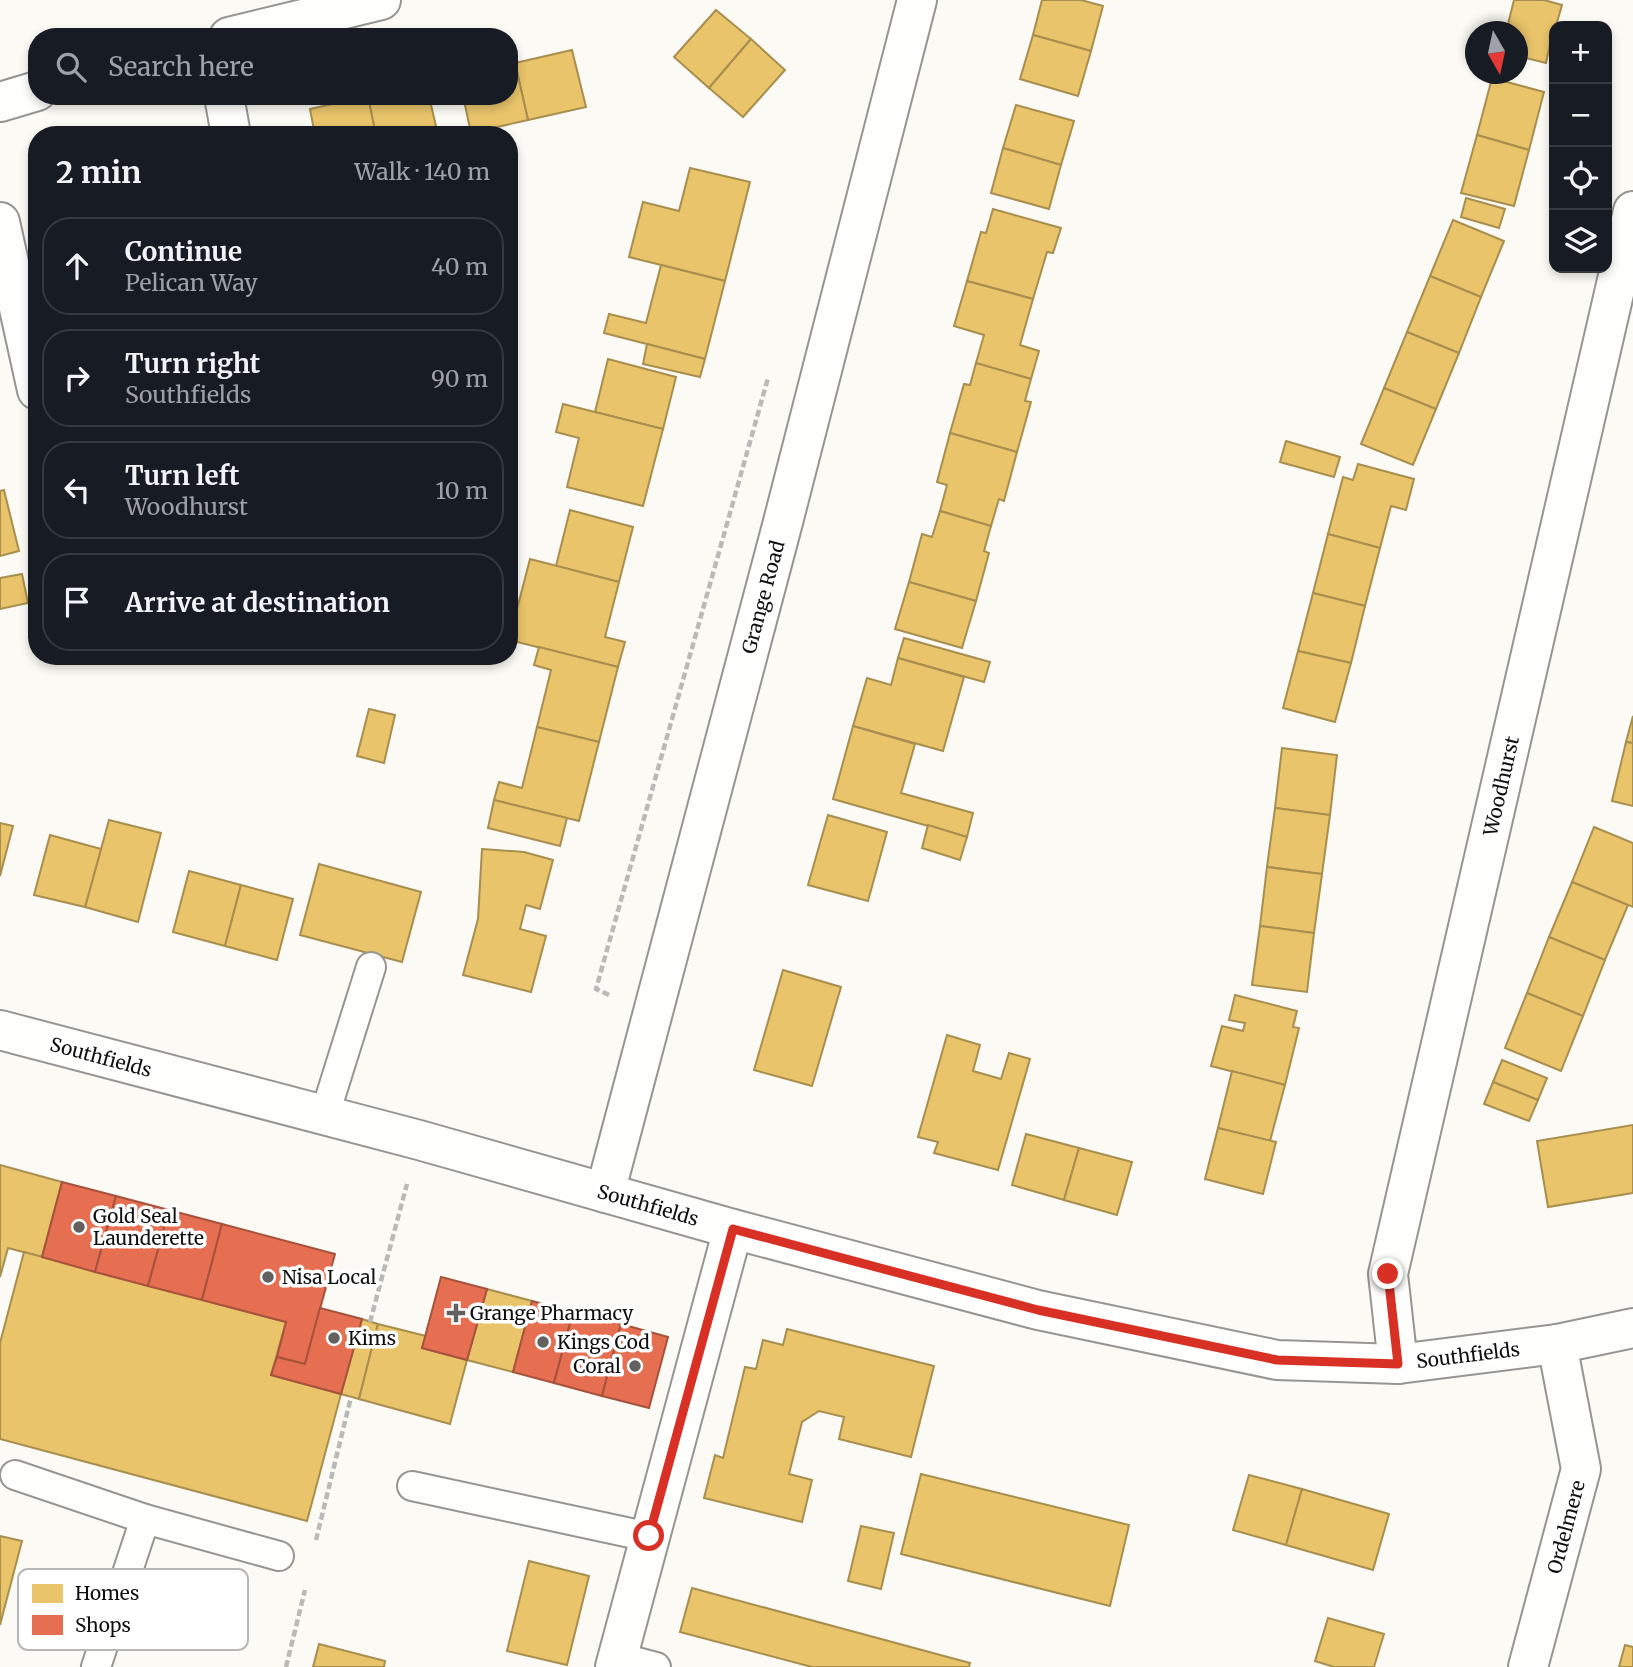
<!DOCTYPE html>
<meta charset="utf-8">
<style>
body{margin:0;font-family:Merriweather,serif;background:#20242c;color:#f1f3f6}
.controls{position:absolute;right:21px;top:21px;display:grid;overflow:hidden;border-radius:14px;box-shadow:0 4px 10px #0003}
.controls button{width:63px;height:63px;display:grid;place-items:center;padding:0;border:0;border-bottom:2px solid #363941;background:#171b24;color:#f1f3f6;font:35px sans-serif}
.compass{position:absolute;left:1465px;top:21px;width:63px;height:63px;border-radius:50%;background:#171b24;box-shadow:0 4px 10px #0003;rotate:171deg}
.stop{position:absolute;width:21px;height:21px;margin:-16px;border:5px solid #d93025;border-radius:50%;background:#fff}
.stop.end{background:#d93025;border-color:#fff;box-shadow:0 2px 7px #0008}
.list{margin:0;padding:0;list-style:none}
h2{display:flex;justify-content:space-between;align-items:center;height:91px;margin:0;padding:0 28px;font-size:30px}
h2 small{font-size:23px;font-weight:400;color:#9ea1a6}
.list li{display:grid;grid-template-columns:46px 1fr auto;gap:21px;align-items:center;box-sizing:border-box;height:98px;margin:0 14px 14px;padding:0 14px;border:2px solid #363941;border-radius:28px}
.list b{display:block;font-size:26px;white-space:nowrap}
.list p{margin:0;font-size:23px;white-space:nowrap;color:#9ea1a6}
.list em{font-size:23px;font-style:normal;color:#9ea1a6}
.icon{flex:none;width:38px;height:38px;fill:none;stroke:currentColor;stroke-width:2;stroke-linecap:round;stroke-linejoin:round}
.map{position:relative;flex:none;width:1633px;height:1667px;overflow:hidden}
.search{position:absolute;background:#171b24;box-shadow:0 4px 10px #0003;left:28px;top:28px;width:490px;height:77px;display:flex;align-items:center;gap:18px;box-sizing:border-box;padding:0 24px;border-radius:28px;color:#9ea1a6;font-size:26px}
.panel{position:absolute;background:#171b24;box-shadow:0 4px 10px #0003;left:28px;top:126px;width:490px;height:539px;border-radius:28px}
.map>svg:first-child{display:block}
.homes{fill:#e9c46a;stroke:#a88e4f;stroke-width:2}
.shops{fill:#e76f51;stroke:#a6523d;stroke-width:2}
.lines{fill:none;stroke-linecap:round;stroke-linejoin:round}
.lane-casing{stroke:#959592;stroke-width:32}
.street-casing{stroke:#959592;stroke-width:42}
.path{stroke:#b9b9b8;stroke-width:4.5;stroke-dasharray:7 3.5;stroke-linecap:butt}
.lane{stroke:#fefefd;stroke-width:28}
.street{stroke:#fefefd;stroke-width:38}
.route{stroke:#d93025;stroke-width:9}
.poi-dot{fill:#62615f;stroke:#fff;stroke-width:2.5}
.labels{text-anchor:middle;stroke-width:7;stroke-linejoin:round;paint-order:stroke}
.street-label{font-size:19px;fill:#0f0f0f;stroke:#fff}
.poi-label{font-size:19px;fill:#0f0f0f;stroke:#fff;text-anchor:start}
.key{fill:#fff;stroke:#b7b7b7;stroke-width:2}
.key-label{font-size:19px;fill:#0f0f0f}
</style>
<div class="map">
<svg width="1633" height="1667" viewBox="0 0 1633 1667">
<rect width="100%" height="100%" fill="#fbfaf4"/>
<g class="homes">
<polygon points="1042,0 1081,0 1103,6 1091,51 1033,35"/>
<polygon points="1514,0 1544,0 1562,5 1556,26 1554,26 1546,63 1518,56 1518,32 1506,32"/>
<polygon points="716,10 751,39 709,88 674,57"/>
<polygon points="1033,35 1091,51 1078,96 1020,79"/>
<polygon points="751,39 785,70 743,117 709,88"/>
<polygon points="572,50 586,107 528,120 515,63"/>
<polygon points="515,63 528,120 471,133 463,96 509,96 509,64"/>
<polygon points="1492,78 1544,92 1529,150 1477,135"/>
<polygon points="368,96 376,135 315,135 310,109"/>
<polygon points="368,96 429,96 438,135 376,135"/>
<polygon points="1016,105 1074,121 1061,165 1003,148"/>
<polygon points="1477,135 1529,150 1514,206 1461,193"/>
<polygon points="1003,148 1061,165 1049,209 991,193"/>
<polygon points="690,168 750,182 725,281 629,257 643,202 679,211"/>
<polygon points="1466,198 1505,209 1499,228 1461,217"/>
<polygon points="993,209 1061,228 1053,253 1047,252 1033,299 967,281 981,232 986,233"/>
<polygon points="1453,220 1504,241 1481,297 1430,276"/>
<polygon points="661,265 725,281 705,359 604,333 609,314 646,323"/>
<polygon points="1430,276 1481,297 1459,353 1407,332"/>
<polygon points="967,281 1033,299 1020,345 1039,351 1031,379 976,363 984,335 954,326"/>
<polygon points="1407,332 1459,353 1436,409 1384,388"/>
<polygon points="647,344 705,359 700,377 643,364"/>
<polygon points="608,359 676,377 663,429 595,412"/>
<polygon points="976,363 1031,379 1025,401 1031,402 1017,452 950,433 964,384 970,385"/>
<polygon points="1384,388 1436,409 1413,465 1361,444"/>
<polygon points="563,404 663,429 643,506 567,487 579,438 556,432"/>
<polygon points="950,433 1017,452 1004,501 999,499 991,526 940,511 947,485 937,482"/>
<polygon points="1286,441 1340,457 1334,477 1280,462"/>
<polygon points="1358,464 1414,479 1406,510 1391,506 1380,548 1328,534 1343,477 1353,480"/>
<polygon points="4,490 19,551 0,556 0,491"/>
<polygon points="570,510 633,527 619,582 556,566"/>
<polygon points="940,511 991,526 984,551 989,553 976,601 909,582 922,534 932,537"/>
<polygon points="1328,534 1380,548 1365,606 1313,593"/>
<polygon points="530,559 619,582 605,637 625,642 618,667 509,640"/>
<polygon points="22,574 28,603 0,609 0,578"/>
<polygon points="909,582 976,601 962,648 895,629"/>
<polygon points="1313,593 1365,606 1351,663 1298,651"/>
<polygon points="904,638 990,662 984,682 898,658"/>
<polygon points="539,647 618,667 599,742 537,727 551,670 534,665"/>
<polygon points="1298,651 1351,663 1335,722 1283,708"/>
<polygon points="898,658 964,677 943,751 853,726 867,678 891,685"/>
<polygon points="369,709 395,715 384,763 357,756"/>
<polygon points="1633,716 1633,743 1626,742"/>
<polygon points="853,726 915,744 901,793 973,813 967,837 833,799"/>
<polygon points="537,727 599,742 579,821 494,800 499,782 522,788"/>
<polygon points="1626,742 1633,743 1633,806 1612,801"/>
<polygon points="1282,748 1337,755 1330,815 1275,808"/>
<polygon points="494,800 567,818 560,846 488,828"/>
<polygon points="1275,808 1330,815 1322,874 1267,867"/>
<polygon points="828,815 887,832 868,901 808,885"/>
<polygon points="109,820 161,833 138,922 85,907"/>
<polygon points="0,823 13,826 0,876"/>
<polygon points="928,825 967,837 960,860 922,848"/>
<polygon points="1594,827 1633,843 1633,907 1572,882"/>
<polygon points="50,835 101,849 85,907 34,895"/>
<polygon points="482,849 524,852 553,860 540,909 526,905 520,929 546,936 531,992 463,975 478,919"/>
<polygon points="319,864 421,892 402,962 300,935"/>
<polygon points="1267,867 1322,874 1314,933 1260,926"/>
<polygon points="189,871 241,885 225,946 173,932"/>
<polygon points="1572,882 1628,905 1605,960 1549,937"/>
<polygon points="241,885 293,899 277,960 225,946"/>
<polygon points="1260,926 1314,933 1307,992 1252,985"/>
<polygon points="1549,937 1605,960 1583,1016 1527,993"/>
<polygon points="783,970 841,987 812,1086 754,1070"/>
<polygon points="1527,993 1583,1016 1561,1071 1505,1048"/>
<polygon points="1235,995 1297,1011 1293,1027 1299,1028 1285,1085 1211,1066 1222,1026 1243,1031 1245,1023 1229,1020"/>
<polygon points="947,1035 980,1045 973,1071 1001,1079 1009,1053 1030,1059 998,1170 934,1153 938,1142 918,1137"/>
<polygon points="1502,1060 1547,1078 1538,1100 1493,1082"/>
<polygon points="1232,1071 1285,1085 1270,1141 1218,1128"/>
<polygon points="1493,1082 1538,1100 1529,1121 1484,1104"/>
<polygon points="1633,1125 1633,1193 1548,1207 1537,1141"/>
<polygon points="1218,1128 1276,1142 1263,1194 1205,1179"/>
<polygon points="1026,1134 1079,1148 1064,1200 1012,1185"/>
<polygon points="1079,1148 1132,1162 1117,1215 1064,1200"/>
<polygon points="0,1165 62,1182 42,1257 8,1248 0,1277"/>
<polygon points="24,1252 286,1322 271,1375 341,1394 307,1521 0,1439 0,1343"/>
<polygon points="487,1289 532,1301 513,1372 467,1360"/>
<polygon points="362,1319 378,1324 359,1399 341,1394"/>
<polygon points="378,1324 426,1336 422,1348 467,1360 450,1424 359,1399"/>
<polygon points="787,1329 934,1366 911,1457 839,1439 844,1417 819,1411 802,1422 789,1474 812,1480 802,1522 704,1498 715,1455 723,1458 745,1367 756,1369 763,1340 783,1345"/>
<polygon points="921,1474 1129,1525 1110,1606 901,1554"/>
<polygon points="1249,1475 1302,1489 1286,1545 1233,1530"/>
<polygon points="1302,1489 1389,1514 1373,1570 1286,1545"/>
<polygon points="861,1526 894,1533 881,1589 848,1581"/>
<polygon points="0,1536 22,1541 0,1625"/>
<polygon points="529,1561 589,1576 567,1665 507,1651"/>
<polygon points="692,1588 970,1663 969,1667 812,1667 680,1632"/>
<polygon points="1328,1618 1384,1634 1374,1667 1334,1667 1315,1661"/>
<polygon points="319,1644 385,1661 384,1667 313,1667"/>
<polygon points="1625,1645 1633,1647 1633,1667 1619,1667"/>
</g>
<g class="shops">
<polygon points="62,1182 116,1196 95,1272 42,1257"/>
<polygon points="116,1196 169,1210 148,1286 95,1272"/>
<polygon points="169,1210 222,1224 202,1300 148,1286"/>
<polygon points="222,1224 335,1254 305,1364 277,1357 286,1322 202,1300"/>
<polygon points="441,1277 487,1289 467,1360 422,1348"/>
<polygon points="532,1301 573,1312 554,1383 513,1372"/>
<polygon points="320,1308 362,1319 341,1394 271,1375 277,1357 305,1364"/>
<polygon points="573,1312 621,1324 602,1396 554,1383"/>
<polygon points="621,1324 668,1337 649,1408 602,1396"/>
</g>
<g class="lines">
<g class="lane-casing">
<g id="lane">
<polyline points="324,1117 371,967"/>
<polyline points="15,1475 145,1519"/>
<polyline points="412,1486 649,1537"/>
<polyline points="618,1657 656,1667"/>
<polyline points="96,1667 145,1519 279,1556"/>
</g>
</g>
<g class="street-casing">
<g id="street">
<polyline points="229,37 381,0"/>
<polyline points="224,96 231,135"/>
<polyline points="0,102 37,91"/>
<polyline points="0,222 37,390"/>
<polyline points="0,1030 419,1140 733,1229 1038,1310 1277,1360 1398,1364 1557,1344 1633,1328"/>
<polyline points="605,1193 783,522 917,0"/>
<polyline points="1398,1364 1388,1274 1633,211"/>
<polyline points="615,1667 733,1229"/>
<polyline points="1528,1667 1581,1469 1557,1344"/>
</g>
</g>
<g class="path">
<polyline points="609,995 596,989 768,378"/>
<polyline points="370,1322 407,1184"/>
<polyline points="316,1540 351,1397"/>
<polyline points="286,1667 305,1590"/>
</g>
<use href="#lane" class="lane"/>
<use href="#street" class="street"/>
</g>
<g class="lines">
<polyline class="route" points="649,1536 733,1229 1038,1310 1277,1360 1398,1364 1388,1274"/>
</g>
<g class="poi-dot">
<circle cx="79" cy="1227" r="7"/>
<circle cx="268" cy="1277" r="7"/>
<path d="M452.5 1302.5h7v7h7v7h-7v7h-7v-7h-7v-7h7z"/>
<circle cx="334" cy="1338" r="7"/>
<circle cx="543" cy="1342" r="7"/>
<circle cx="635" cy="1366" r="7"/>
</g>
<g class="labels">
<g class="street-label">
<text transform="translate(763 597) rotate(-75)" y="7">Grange Road</text>
<text transform="translate(1501 786) rotate(-77)" y="7">Woodhurst</text>
<text transform="translate(101 1057) rotate(15)" y="7">Southfields</text>
<text transform="translate(648 1205) rotate(16)" y="7">Southfields</text>
<text transform="translate(1468 1355) rotate(-7)" y="7">Southfields</text>
<text transform="translate(1566 1527) rotate(-75)" y="7">Ordelmere</text>
</g>
<g class="poi-label">
<text x="93" y="1223">Gold Seal<tspan x="93" dy="22">Launderette</tspan></text>
<text x="282" y="1284">Nisa Local</text>
<text x="470" y="1320">Grange Pharmacy</text>
<text x="348" y="1345">Kims</text>
<text x="557" y="1349">Kings Cod</text>
<text x="621" y="1373" text-anchor="end">Coral</text>
</g>
</g>
<rect x="18" y="1569" width="230" height="81" rx="10" class="key"/>
<rect x="32" y="1584" width="31" height="19" fill="#e9c46a"/>
<rect x="32" y="1615" width="31" height="20" fill="#e76f51"/>
<g class="key-label">
<text x="75" y="1600">Homes</text>
<text x="75" y="1632">Shops</text>
</g>
</svg>
<div class="controls">
<button>+</button>
<button>−</button>
<button><svg class="icon" aria-label="locate" viewBox="0 0 24 24"><circle cx="12" cy="12" r="6"/><path d="M12 2v4M12 18v4M2 12h4M18 12h4"/></svg></button>
<button><svg class="icon" aria-label="layers" viewBox="0 0 24 24"><path d="M12 4l9 5-9 5-9-5zM3 14l9 5 9-5"/></svg></button>
</div>
<svg class="compass" viewBox="-18 -18 36 36"><path d="M0-13l5 13h-10z" fill="#e53935"/><path d="M0 13l5-13h-10z" fill="#9ea1a6"/></svg>
<div class="stop" style="left:649px;top:1536px"></div>
<div class="stop end" style="left:1388px;top:1274px"></div>
<div class="search"><svg class="icon" aria-label="search" viewBox="0 0 24 24"><circle cx="10" cy="10" r="6"/><path d="M15 15l6 6"/></svg>Search here</div>
<section class="panel">
<h2>2 min<small>Walk · 140 m</small></h2>
<ul class="list">
<li><svg class="icon" aria-label="ahead" viewBox="0 0 24 24"><path d="M12 20V5M6 11l6-6 6 6"/></svg><div><b>Continue</b><p>Pelican Way</p></div><em>40 m</em></li>
<li><svg class="icon" aria-label="right" viewBox="0 0 24 24"><path d="M7 20v-9h11M14 6l5 5-5 5"/></svg><div><b>Turn right</b><p>Southfields</p></div><em>90 m</em></li>
<li><svg class="icon" aria-label="left" viewBox="0 0 24 24"><path d="M17 20v-9H6M10 6l-5 5 5 5"/></svg><div><b>Turn left</b><p>Woodhurst</p></div><em>10 m</em></li>
<li><svg class="icon" aria-label="arrive" viewBox="0 0 24 24"><path d="M6 21V4h12l-3 4 3 4H6"/></svg><div><b>Arrive at destination</b></div></li>
</ul>
</section>
</div>
